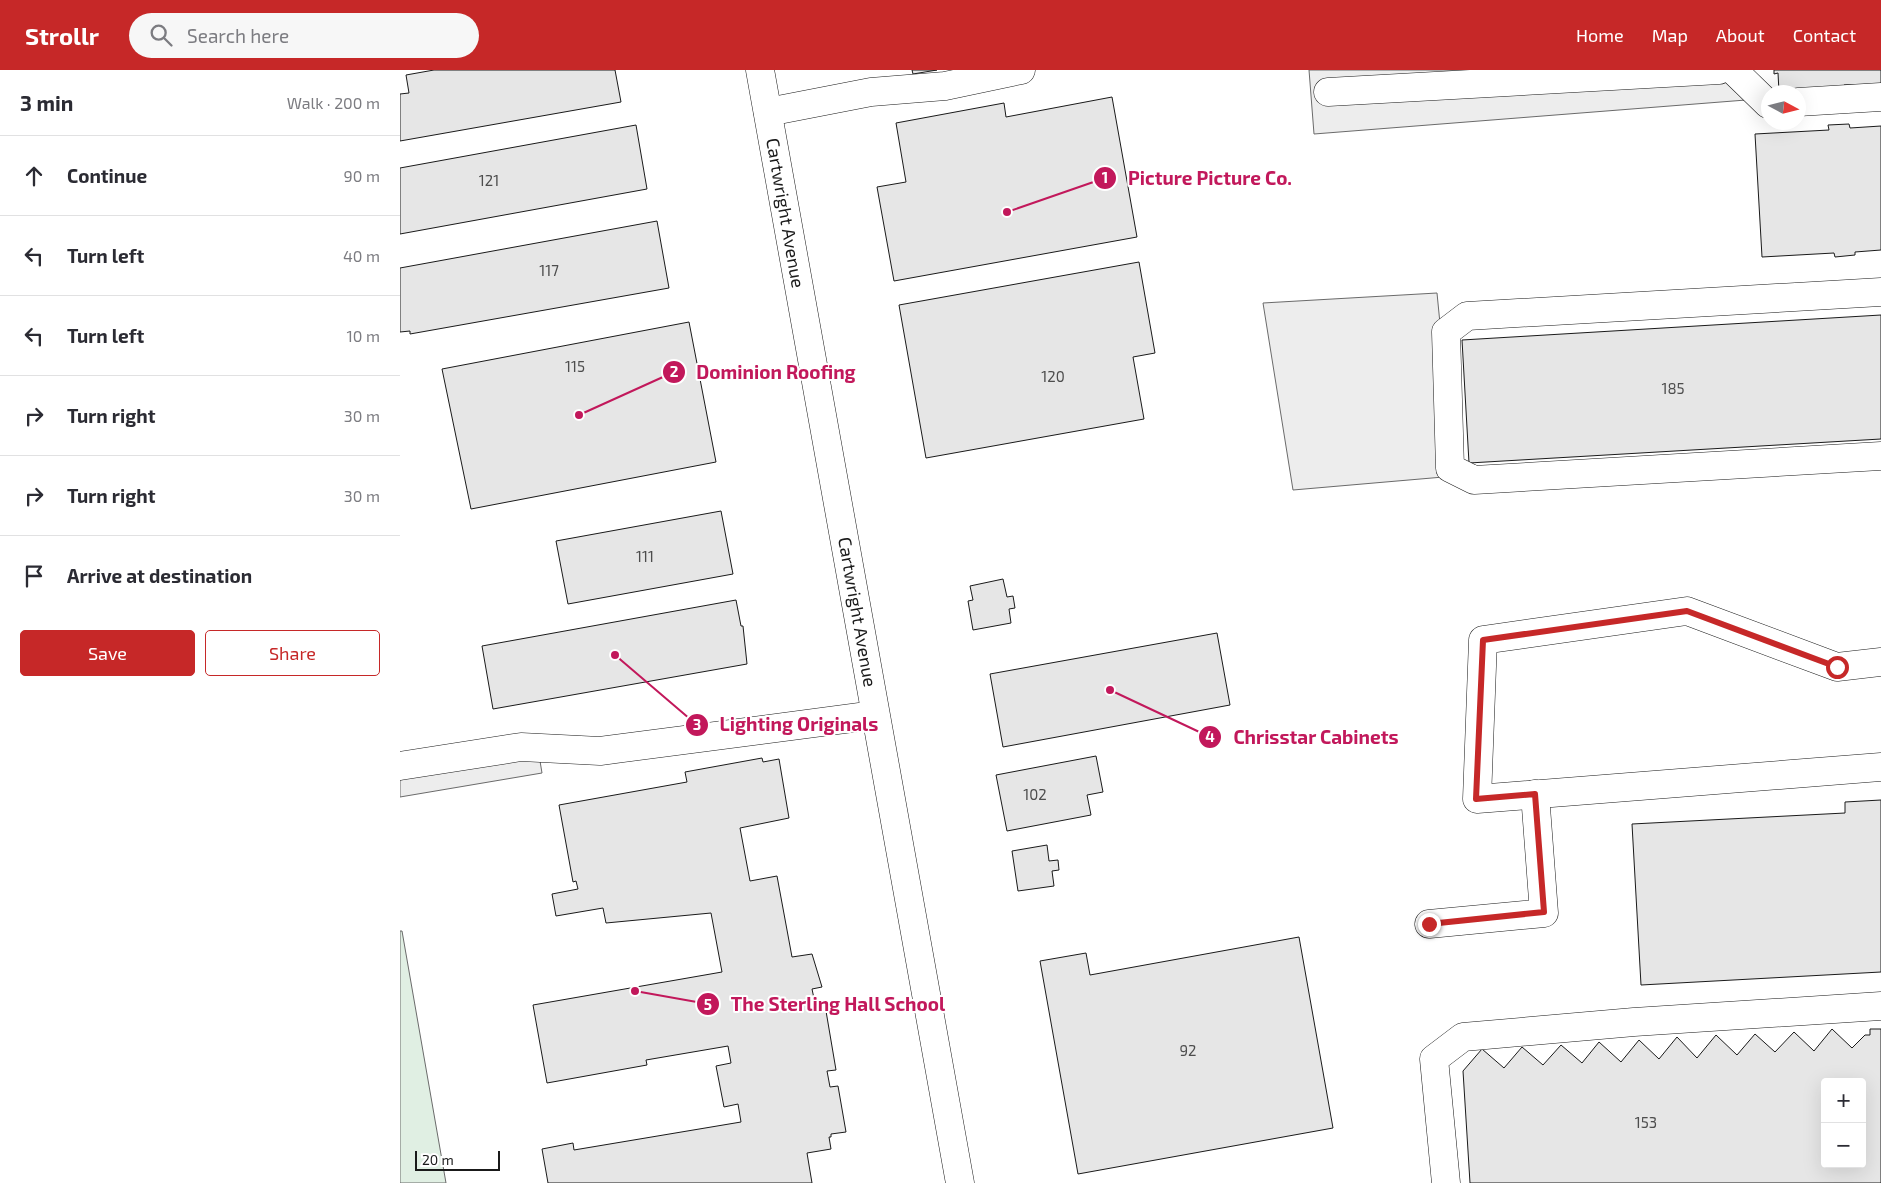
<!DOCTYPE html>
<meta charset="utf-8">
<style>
body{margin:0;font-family:"Exo 2",sans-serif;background:#f7f7f7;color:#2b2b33}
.controls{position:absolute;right:15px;bottom:15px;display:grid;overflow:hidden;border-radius:5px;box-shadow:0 5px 20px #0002}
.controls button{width:45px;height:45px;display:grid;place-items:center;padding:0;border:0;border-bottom:1px solid #e1e1e2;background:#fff;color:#2b2b33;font:25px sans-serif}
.compass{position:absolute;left:1361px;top:15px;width:45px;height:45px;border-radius:50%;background:#fff;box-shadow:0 5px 20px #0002;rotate:97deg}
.scale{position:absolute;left:15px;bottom:12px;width:85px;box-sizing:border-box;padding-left:5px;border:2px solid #1a1a1a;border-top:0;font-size:14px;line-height:18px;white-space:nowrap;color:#1a1a1a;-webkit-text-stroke:4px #fff;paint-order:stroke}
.stop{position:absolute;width:15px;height:15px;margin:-11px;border:4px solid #c62828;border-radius:50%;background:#fff}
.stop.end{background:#c62828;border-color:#fff;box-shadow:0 1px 5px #0008}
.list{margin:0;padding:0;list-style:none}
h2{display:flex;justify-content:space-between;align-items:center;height:65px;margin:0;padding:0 20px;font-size:21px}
h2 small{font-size:16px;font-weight:400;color:#7c7c81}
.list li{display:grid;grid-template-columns:32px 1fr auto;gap:15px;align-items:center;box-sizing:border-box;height:80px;padding:0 20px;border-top:1px solid #e1e1e2}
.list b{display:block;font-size:19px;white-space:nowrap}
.list em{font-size:16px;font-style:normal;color:#7c7c81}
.actions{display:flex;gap:10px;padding:15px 20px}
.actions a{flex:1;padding:11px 0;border:1px solid #c62828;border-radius:5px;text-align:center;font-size:18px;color:#c62828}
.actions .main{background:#c62828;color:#fff}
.icon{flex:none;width:28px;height:28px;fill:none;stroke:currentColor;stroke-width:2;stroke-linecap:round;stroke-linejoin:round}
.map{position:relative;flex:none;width:1481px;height:1113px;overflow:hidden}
header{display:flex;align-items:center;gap:30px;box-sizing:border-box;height:70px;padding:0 25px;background:#c62828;color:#fff}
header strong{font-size:24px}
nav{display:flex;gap:28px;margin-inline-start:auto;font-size:18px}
.search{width:350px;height:45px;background:#f7f7f7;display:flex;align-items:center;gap:12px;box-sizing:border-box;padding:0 18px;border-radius:28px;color:#7c7c81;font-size:19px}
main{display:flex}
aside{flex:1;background:#fff}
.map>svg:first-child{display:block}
.green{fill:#e0efe3;stroke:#6a6a6a}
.parking{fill:#ededed;stroke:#6a6a6a}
.building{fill:#e6e6e6;stroke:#1a1a1a;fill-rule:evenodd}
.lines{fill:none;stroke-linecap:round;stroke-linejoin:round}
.minor-casing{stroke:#1a1a1a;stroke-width:29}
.minor{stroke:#fff;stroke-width:28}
.route{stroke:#c62828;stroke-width:6}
.labels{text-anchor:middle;stroke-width:4;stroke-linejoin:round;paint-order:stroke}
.number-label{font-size:15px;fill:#4d4d4d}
.street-label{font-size:18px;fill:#1a1a1a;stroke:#fff}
.leader{fill:none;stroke:#c2185b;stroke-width:2}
.callout-dot{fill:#c2185b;stroke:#fff;stroke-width:2}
.mark-label{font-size:15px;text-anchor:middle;font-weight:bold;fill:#fff}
.callout-label{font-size:19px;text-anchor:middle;font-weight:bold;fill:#c2185b;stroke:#fff;stroke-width:4;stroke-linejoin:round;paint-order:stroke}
</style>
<header>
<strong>Strollr</strong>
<div class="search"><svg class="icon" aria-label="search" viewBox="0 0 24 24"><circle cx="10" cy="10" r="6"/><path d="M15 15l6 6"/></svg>Search here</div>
<nav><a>Home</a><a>Map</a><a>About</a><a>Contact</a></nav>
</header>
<main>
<aside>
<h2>3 min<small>Walk · 200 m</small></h2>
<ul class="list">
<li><svg class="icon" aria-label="ahead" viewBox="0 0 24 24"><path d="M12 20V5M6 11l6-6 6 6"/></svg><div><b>Continue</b></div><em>90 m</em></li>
<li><svg class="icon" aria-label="left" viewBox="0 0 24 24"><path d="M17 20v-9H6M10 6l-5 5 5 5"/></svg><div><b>Turn left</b></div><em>40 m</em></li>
<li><svg class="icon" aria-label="left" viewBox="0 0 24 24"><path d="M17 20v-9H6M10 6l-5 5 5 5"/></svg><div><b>Turn left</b></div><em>10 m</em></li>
<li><svg class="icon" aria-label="right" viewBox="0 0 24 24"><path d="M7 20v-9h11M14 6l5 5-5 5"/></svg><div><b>Turn right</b></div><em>30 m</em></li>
<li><svg class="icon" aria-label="right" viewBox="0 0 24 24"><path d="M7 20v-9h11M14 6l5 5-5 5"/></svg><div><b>Turn right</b></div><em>30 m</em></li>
<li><svg class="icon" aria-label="arrive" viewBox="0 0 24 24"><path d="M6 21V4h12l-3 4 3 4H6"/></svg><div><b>Arrive at destination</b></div></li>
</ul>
<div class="actions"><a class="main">Save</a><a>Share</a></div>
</aside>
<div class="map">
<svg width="1481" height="1113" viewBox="0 0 1481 1113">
<rect width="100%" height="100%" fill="#fff"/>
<polygon class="green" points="0,861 2,861 46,1113 0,1113"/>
<g class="parking">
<polygon points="909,0 1344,0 1346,30 914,64"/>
<polygon points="1037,223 1055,406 893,420 863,233"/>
<polygon points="138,679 142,703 0,727 0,703"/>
</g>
<g class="building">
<polygon points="34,0 215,0 221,32 0,71 0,24 9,23 6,5"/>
<polygon points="512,0 537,0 513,4"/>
<polygon points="1374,0 1481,0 1481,14 1444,15 1444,21 1379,22 1378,3 1374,4"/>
<polygon points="712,27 737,167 494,211 477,117 506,112 496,53 604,33 606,47"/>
<polygon points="1449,54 1450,58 1481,56 1481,180 1455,182 1455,185 1435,187 1434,183 1362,187 1355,64 1429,60 1428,55"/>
<polygon points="236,55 247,119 0,164 0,98"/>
<polygon points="257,151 269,218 10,264 10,261 0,262 0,198"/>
<polygon points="739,192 755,283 733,287 744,349 526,388 499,235"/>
<polygon points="1481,245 1481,369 1069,393 1062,270"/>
<polygon points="289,252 316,392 71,439 42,299"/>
<polygon points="321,441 333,504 168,534 156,471"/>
<polygon points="603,509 607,527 613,526 615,538 609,539 611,553 573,560 568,531 573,530 570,516"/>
<polygon points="336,530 341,556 343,556 347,594 93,639 82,576"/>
<polygon points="817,563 830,635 603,677 590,604"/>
<polygon points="696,686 703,722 687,725 691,745 607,761 596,705"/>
<polygon points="362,688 363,692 379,689 389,748 340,758 350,811 377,806 392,887 412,884 422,917 412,919 416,938 418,937 419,942 426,941 436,1000 427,1001 430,1017 438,1016 446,1062 431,1064 431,1067 429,1067 431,1079 407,1083 412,1113 148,1113 142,1079 173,1073 174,1080 341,1052 338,1034 324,1037 316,996 331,993 328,976 246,990 247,995 147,1013 133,935 322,902 311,843 206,853 203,838 156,846 152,824 178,819 176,811 173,812 159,735 287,712 285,702"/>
<polygon points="1481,730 1481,902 1241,915 1232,754 1445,743 1445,732"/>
<polygon points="647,775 649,791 658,790 659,800 652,801 654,816 618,821 612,781"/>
<polygon points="899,867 933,1058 678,1104 640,891 686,883 690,905"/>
<path d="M 1432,959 L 1452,978 L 1465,965 L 1470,965 L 1470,959 L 1481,959 L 1481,1113 L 1070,1113 L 1063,1001 L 1082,979 L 1104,998 L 1122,977 L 1143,995 L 1161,975 L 1182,993 L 1199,972 L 1221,992 L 1239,970 L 1259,989 L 1277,967 L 1297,988 L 1316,965 L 1337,985 L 1355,964 L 1375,982 L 1394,962 L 1414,981 ZM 1425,1012 L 1462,1012 L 1462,1094 L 1425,1094 Z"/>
</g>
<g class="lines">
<g class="minor-casing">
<g id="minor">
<polyline points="360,0 560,1113"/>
<polyline points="1333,0 1368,34"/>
<polyline points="928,22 1319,0"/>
<polyline points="1398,32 1481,27"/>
<polyline points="368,42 471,22 545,16 621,0"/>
<polyline points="1481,222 1067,246 1046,262 1050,398 1074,410 1481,386"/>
<polyline points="1481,592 1437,597 1287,541 1083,570 1077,729 1481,697"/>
<polyline points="0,696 121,677 200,681 475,645"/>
<polyline points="1029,854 1144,843 1135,724"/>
<polyline points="1046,1113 1034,989 1063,967 1234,952 1481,936"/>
</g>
</g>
<use href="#minor" class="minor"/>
</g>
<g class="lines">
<polyline class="route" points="1029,854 1144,842 1135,724 1076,729 1083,570 1287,541 1437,597"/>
</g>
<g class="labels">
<g class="number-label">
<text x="89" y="116">121</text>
<text x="149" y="206">117</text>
<text x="175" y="302">115</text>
<text x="653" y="312">120</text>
<text x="1273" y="324">185</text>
<text x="245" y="492">111</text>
<text x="635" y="730">102</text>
<text x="788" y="986">92</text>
<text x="1246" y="1058">153</text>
</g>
<g class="street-label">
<text transform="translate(385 143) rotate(80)" y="6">Cartwright Avenue</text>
<text transform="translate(457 542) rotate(80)" y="6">Cartwright Avenue</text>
</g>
</g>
<path class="leader" d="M607 142L705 108M179 345L274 302M215 585L297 655M710 620L810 667M235 921L308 934"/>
<g class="callout-dot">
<circle cx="607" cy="142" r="5"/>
<circle cx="179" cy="345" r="5"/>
<circle cx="215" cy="585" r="5"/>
<circle cx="710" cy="620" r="5"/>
<circle cx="235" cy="921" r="5"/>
<circle cx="705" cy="108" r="12"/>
<circle cx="274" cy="302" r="12"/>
<circle cx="297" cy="655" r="12"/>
<circle cx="810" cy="667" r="12"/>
<circle cx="308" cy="934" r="12"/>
</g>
<g class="mark-label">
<text x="705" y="113">1</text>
<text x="274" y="307">2</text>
<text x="297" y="660">3</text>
<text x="810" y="672">4</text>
<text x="308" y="940">5</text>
</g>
<g class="callout-label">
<text x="810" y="115">Picture Picture Co.</text>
<text x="376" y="309">Dominion Roofing</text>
<text x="399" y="661">Lighting Originals</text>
<text x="916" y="674">Chrisstar Cabinets</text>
<text x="438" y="941">The Sterling Hall School</text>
</g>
</svg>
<div class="controls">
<button>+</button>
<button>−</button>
</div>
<svg class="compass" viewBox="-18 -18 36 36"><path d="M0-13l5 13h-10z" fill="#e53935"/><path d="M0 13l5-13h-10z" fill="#7c7c81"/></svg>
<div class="scale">20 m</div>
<div class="stop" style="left:1437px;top:597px"></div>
<div class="stop end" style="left:1029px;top:854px"></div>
</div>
</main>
